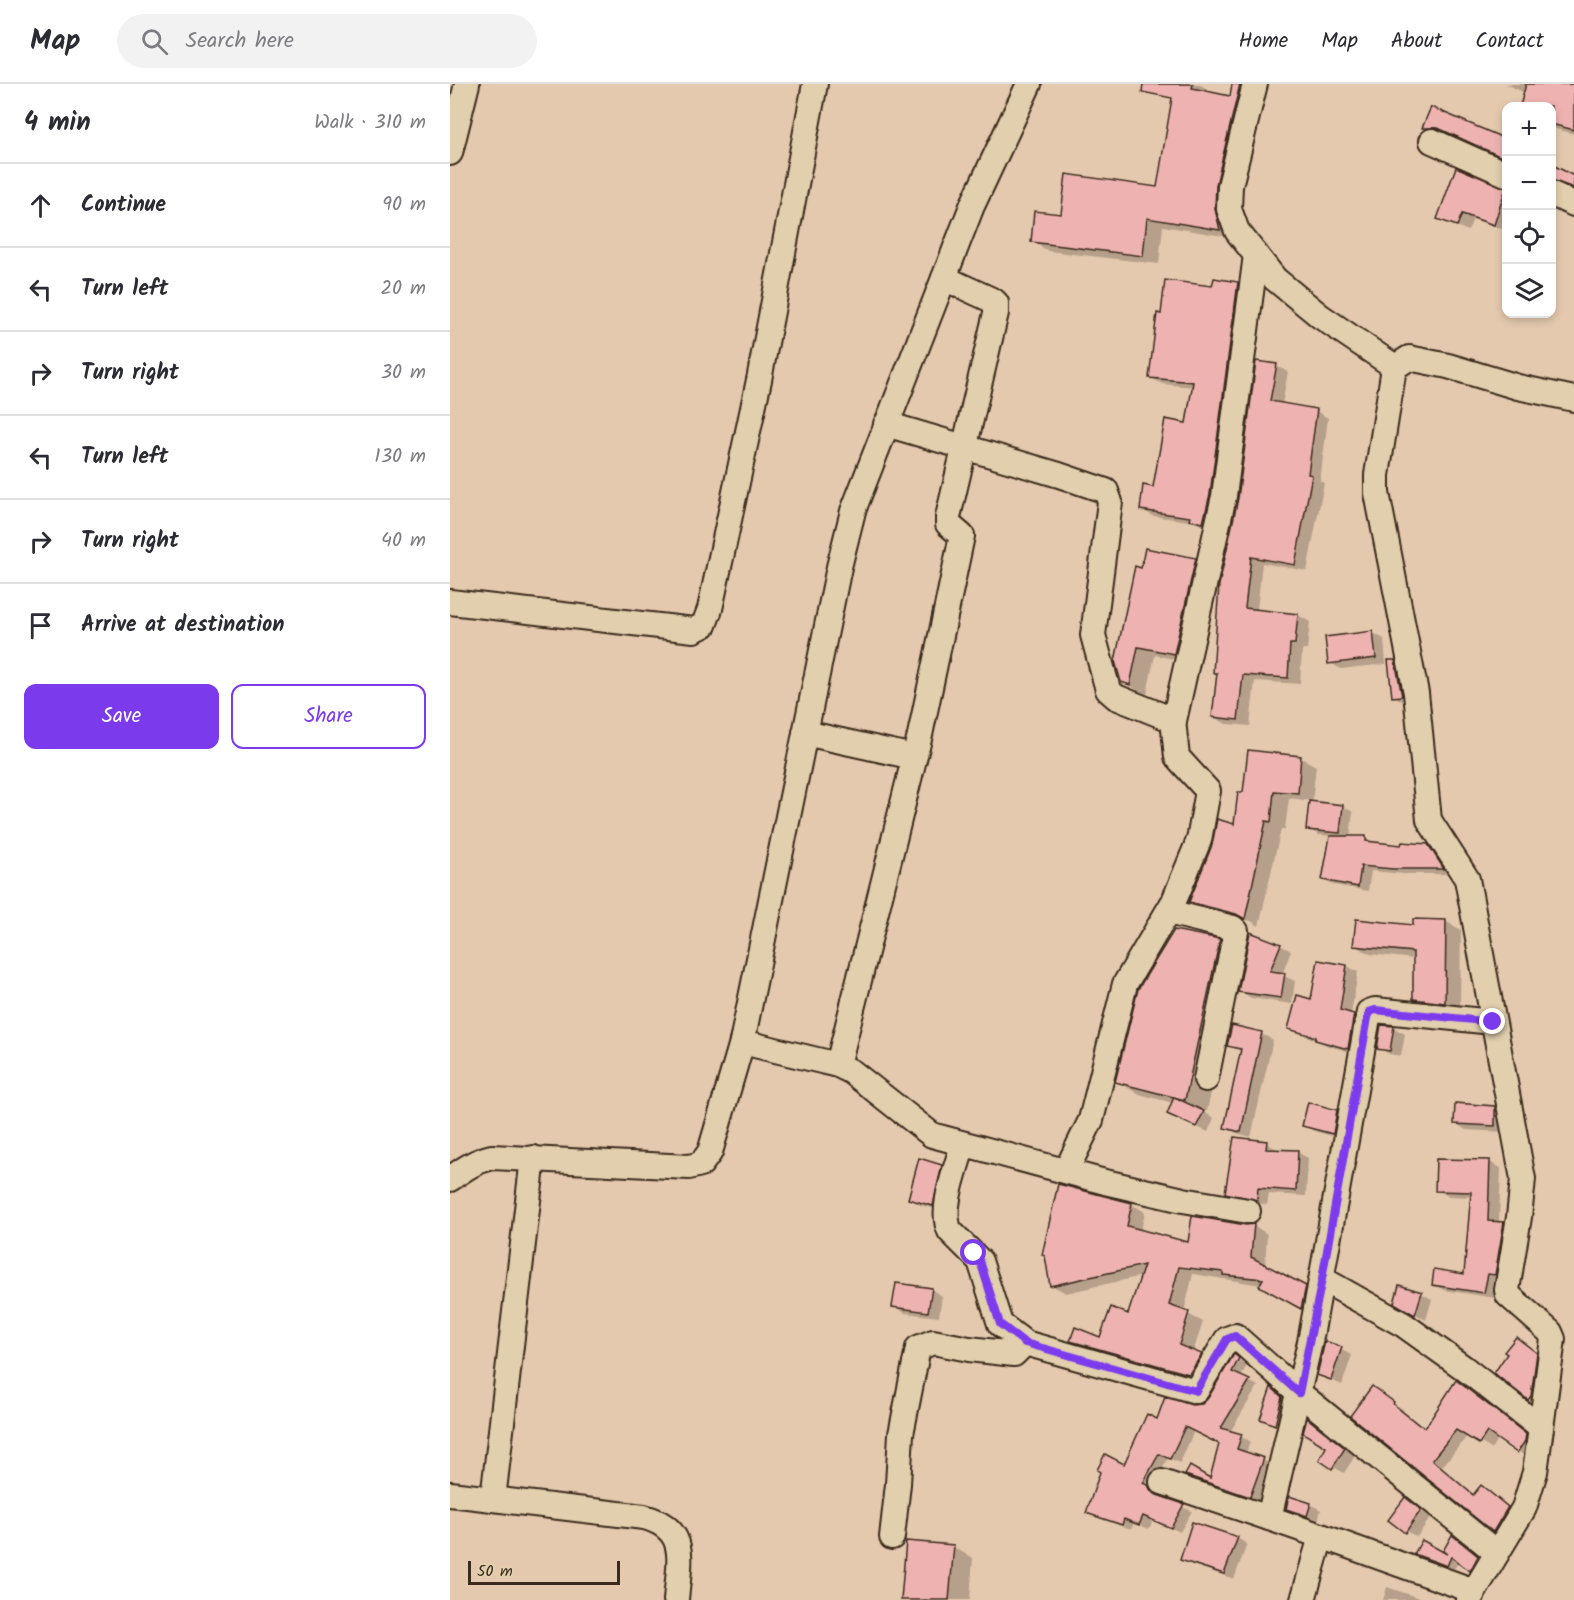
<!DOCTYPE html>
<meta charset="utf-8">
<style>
body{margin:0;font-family:Kalam,sans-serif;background:#f2f2f3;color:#2b2b33}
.controls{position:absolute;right:18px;top:18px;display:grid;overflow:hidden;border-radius:12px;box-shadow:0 3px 9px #0003}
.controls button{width:54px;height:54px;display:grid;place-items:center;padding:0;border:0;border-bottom:2px solid #e1e1e2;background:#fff;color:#2b2b33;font:30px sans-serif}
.scale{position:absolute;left:18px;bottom:15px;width:152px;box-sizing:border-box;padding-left:6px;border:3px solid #3b2a1e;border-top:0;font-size:16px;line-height:21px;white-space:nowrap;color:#3b2a1e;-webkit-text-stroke:4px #e1cfad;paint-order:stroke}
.stop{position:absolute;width:18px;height:18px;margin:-14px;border:4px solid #7c3aed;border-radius:50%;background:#fff}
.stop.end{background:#7c3aed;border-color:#fff;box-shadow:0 2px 6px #0008}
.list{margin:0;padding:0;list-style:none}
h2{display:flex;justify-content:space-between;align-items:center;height:78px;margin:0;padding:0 24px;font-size:26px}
h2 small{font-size:20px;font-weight:400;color:#7c7c81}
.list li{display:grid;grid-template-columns:39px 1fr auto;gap:18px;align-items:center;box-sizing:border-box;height:84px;padding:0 24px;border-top:2px solid #e1e1e2}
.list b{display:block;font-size:22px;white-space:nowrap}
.list em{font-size:20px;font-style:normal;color:#7c7c81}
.actions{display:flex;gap:12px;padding:18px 24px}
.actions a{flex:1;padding:14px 0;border:2px solid #7c3aed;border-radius:12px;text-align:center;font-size:21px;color:#7c3aed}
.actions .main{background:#7c3aed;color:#fff}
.icon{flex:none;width:33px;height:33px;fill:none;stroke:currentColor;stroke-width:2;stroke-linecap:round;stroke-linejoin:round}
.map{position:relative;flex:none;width:1124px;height:1516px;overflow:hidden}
header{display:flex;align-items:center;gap:36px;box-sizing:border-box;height:84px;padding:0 30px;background:#fff;border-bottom:2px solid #e1e1e2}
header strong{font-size:28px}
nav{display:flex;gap:33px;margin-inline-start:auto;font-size:21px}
.search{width:420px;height:54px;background:#f2f2f3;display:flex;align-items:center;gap:15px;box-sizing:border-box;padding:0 21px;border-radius:33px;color:#7c7c81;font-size:22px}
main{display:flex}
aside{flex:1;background:#fff}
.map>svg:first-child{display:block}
.shadow{fill:#0003}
.building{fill:#eeb3b1;stroke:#3b2a1e;stroke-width:1.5}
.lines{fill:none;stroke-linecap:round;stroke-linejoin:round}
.minor-casing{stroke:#3b2a1e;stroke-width:28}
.minor{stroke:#e1cfad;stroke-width:24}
.route{stroke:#7c3aed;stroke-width:8}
</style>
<header>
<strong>Map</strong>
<div class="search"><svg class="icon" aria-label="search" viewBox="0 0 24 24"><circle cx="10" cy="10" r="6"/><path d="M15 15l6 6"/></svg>Search here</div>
<nav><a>Home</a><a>Map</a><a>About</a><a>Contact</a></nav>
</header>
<main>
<aside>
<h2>4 min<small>Walk · 310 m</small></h2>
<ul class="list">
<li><svg class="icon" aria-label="ahead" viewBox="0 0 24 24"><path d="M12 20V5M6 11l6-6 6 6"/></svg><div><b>Continue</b></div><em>90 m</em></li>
<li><svg class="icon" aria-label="left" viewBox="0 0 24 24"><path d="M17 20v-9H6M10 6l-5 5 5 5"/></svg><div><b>Turn left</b></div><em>20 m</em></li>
<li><svg class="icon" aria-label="right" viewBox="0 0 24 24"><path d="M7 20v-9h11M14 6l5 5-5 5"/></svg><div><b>Turn right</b></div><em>30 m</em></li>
<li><svg class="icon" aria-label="left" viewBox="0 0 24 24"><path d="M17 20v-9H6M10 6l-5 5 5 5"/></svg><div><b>Turn left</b></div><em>130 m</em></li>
<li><svg class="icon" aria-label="right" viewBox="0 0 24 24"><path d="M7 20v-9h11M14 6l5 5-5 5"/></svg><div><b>Turn right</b></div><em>40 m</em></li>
<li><svg class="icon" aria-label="arrive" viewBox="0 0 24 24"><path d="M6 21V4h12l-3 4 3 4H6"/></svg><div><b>Arrive at destination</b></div></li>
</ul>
<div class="actions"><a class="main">Save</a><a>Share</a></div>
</aside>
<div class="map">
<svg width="1124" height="1516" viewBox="0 0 1124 1516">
<rect width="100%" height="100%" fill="#e4c9ae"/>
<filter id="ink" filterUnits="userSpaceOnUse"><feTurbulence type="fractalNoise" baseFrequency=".0167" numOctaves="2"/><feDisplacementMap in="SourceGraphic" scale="12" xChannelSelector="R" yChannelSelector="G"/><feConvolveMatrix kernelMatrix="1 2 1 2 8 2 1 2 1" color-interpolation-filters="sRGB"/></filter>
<g filter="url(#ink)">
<g class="shadow">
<polygon points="725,0 749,0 759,6 759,9 781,13 783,0 798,0 781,111 785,154 713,142 709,180 598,167 582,157 612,131 708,105"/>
<polygon points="1056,0 1124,0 1124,50 1102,44 1102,22 1072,22 1075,9"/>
<polygon points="982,25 1056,57 1056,75 1004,52 988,52 974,44"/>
<polygon points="1102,81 1124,94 1124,105 1102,102"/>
<polygon points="1007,85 1056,106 1055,146 1023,135 1018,147 989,134"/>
<polygon points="788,200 799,206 765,444 752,442 745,438 703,432 692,426 737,341 744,303 712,300 700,293 712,231 764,204"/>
<polygon points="826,282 838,288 832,321 866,327 878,334 870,397 874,399 857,487 812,479 807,527 848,531 860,538 857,566 852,566 850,600 805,597 800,642 776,640 764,633 769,590 765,588"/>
<polygon points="745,476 762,485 741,579 705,571 697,610 689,607 672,597 692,486"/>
<polygon points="923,549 934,555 936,580 891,585 880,579"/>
<polygon points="945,577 956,584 962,617 954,618 943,612"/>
<polygon points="799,668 851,674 866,682 862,719 892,722 903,728 900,753 916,754 927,760 953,763 977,762 988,768 1002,790 954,790 921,787 918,807 883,801 873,796 881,752 869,751 858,745 861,717 839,714 835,745 831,745 809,842 801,837 755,826 741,818 785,742 795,710"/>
<polygon points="995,837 1011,846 1010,927 979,924 964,915 964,875 920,870 904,861 965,843"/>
<polygon points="769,857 791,870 757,1027 750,1026 764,1034 758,1048 729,1035 723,1019 689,1010 667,998"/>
<polygon points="830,861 841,867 832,891 845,897 842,920 801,914 790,907"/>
<polygon points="897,882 908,888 901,930 915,937 909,970 878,962 839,944"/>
<polygon points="783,943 812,950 823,956 801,1053 786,1049 775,1043 792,968 779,962"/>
<polygon points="932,943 944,944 955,950 951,972 939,970 929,964"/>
<polygon points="1044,1023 1055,1029 1056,1048 1016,1046 1005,1039"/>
<polygon points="886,1027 897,1033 893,1055 864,1047 853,1041"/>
<polygon points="816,1059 827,1065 827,1067 847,1068 858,1074 856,1112 819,1110 817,1121 787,1114 776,1108"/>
<polygon points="1040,1078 1051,1084 1049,1139 1064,1146 1048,1195 1045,1214 994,1206 983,1200 1015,1192 1022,1113 998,1112 987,1106"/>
<polygon points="491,1082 502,1088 494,1127 470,1121 459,1114"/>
<polygon points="681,1120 695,1128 691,1147 739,1160 803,1141 817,1150 815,1182 869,1212 866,1232 811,1201 743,1190 734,1228 753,1238 743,1268 765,1279 754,1297 636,1264 622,1256 651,1255 679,1232 692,1192 616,1209 601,1201"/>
<polygon points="481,1205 492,1212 489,1233 455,1229 444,1222"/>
<polygon points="971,1209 982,1215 976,1236 946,1218"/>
<polygon points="1066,1255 1096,1276 1088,1320 1079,1315"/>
<polygon points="876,1259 902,1271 892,1301 869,1291"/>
<polygon points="785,1273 797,1281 791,1293 808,1302 780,1348 800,1357 796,1370 822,1380 809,1417 746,1395 737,1390 761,1396 770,1360 744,1347 730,1379 718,1374 702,1405 707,1408 710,1414 742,1427 730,1448 703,1436 699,1445 684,1439 681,1445 646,1433 637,1428 675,1383 707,1337 742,1322 753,1321 759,1315"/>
<polygon points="1007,1298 1086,1358 1078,1374 1048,1354 1041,1365 1018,1351 992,1383 1025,1411 1031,1402 1068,1430 1055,1453 1044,1446 902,1332 922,1304 954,1326 953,1327 976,1345"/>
<polygon points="822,1305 843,1321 836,1346 812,1335"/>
<polygon points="868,1343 905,1372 894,1389 871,1376 879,1362"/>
<polygon points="955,1415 981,1433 967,1453 956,1447"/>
<polygon points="860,1420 871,1426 868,1437 837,1424"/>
<polygon points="1002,1453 1035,1478 1027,1490 1009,1477 1004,1485 966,1470 972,1459 1003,1475"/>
<polygon points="787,1454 797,1460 784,1495 742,1481 732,1475"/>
<polygon points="457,1459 503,1463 523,1474 520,1516 452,1516"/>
<polygon points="937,1503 975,1516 976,1516 933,1516"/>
</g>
<g class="building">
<polygon points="693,0 743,0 742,4 780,12 782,0 790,0 766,101 765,125 770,146 697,134 693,172 581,158 584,127 611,130 616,90 707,103 722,14 692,8"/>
<polygon points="1076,0 1124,0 1124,46 1101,40 1101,22 1070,22"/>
<polygon points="981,23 1056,55 1056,75 988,44 972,44"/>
<polygon points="1101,80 1124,92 1124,104 1101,96"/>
<polygon points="1006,83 1056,104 1044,141 1012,130 1007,142 987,135"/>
<polygon points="764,194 788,198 760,410 753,439 739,436 740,433 690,426 693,401 703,403 715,335 736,339 743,298 699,294 707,229 711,230 715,196 762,202"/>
<polygon points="806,277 827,280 820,317 867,325 858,390 862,391 845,481 801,473 795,524 848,530 845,560 840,560 838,594 793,591 788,636 762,633 767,589 763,589 769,501 788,414"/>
<polygon points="695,464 746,474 724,570 688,563 680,601 671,598 665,577 685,482 691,484"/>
<polygon points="923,547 926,574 878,580 875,553"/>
<polygon points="938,576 945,576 952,612 942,613"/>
<polygon points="798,666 851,672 848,709 824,707 821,738 816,737 795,835 786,830 739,818 762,761 767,735 784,740 788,708 793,708"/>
<polygon points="859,717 893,721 890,749 856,746"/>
<polygon points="880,752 916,752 916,757 951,761 952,758 978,760 994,785 943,785 911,782 908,803 872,796"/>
<polygon points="906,835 963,841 963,835 996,836 995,919 963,915 963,868 903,862"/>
<polygon points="724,846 770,855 735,1016 665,998 688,905"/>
<polygon points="800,848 831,860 820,887 835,889 831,914 788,908"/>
<polygon points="868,876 897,881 890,926 904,930 898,965 865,956 866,953 838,945 847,911 861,915"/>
<polygon points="782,941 812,948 791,1048 774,1044 791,965 777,962"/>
<polygon points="931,941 944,942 940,967 927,965"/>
<polygon points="724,1013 754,1027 746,1043 717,1030"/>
<polygon points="858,1018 887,1026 883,1050 852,1042"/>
<polygon points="1005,1019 1045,1022 1045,1042 1004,1040"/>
<polygon points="784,1053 817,1057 816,1065 848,1066 846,1107 808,1104 807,1116 775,1109"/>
<polygon points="469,1074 492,1081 483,1122 458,1115"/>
<polygon points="986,1075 1040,1076 1038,1137 1054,1138 1045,1191 1038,1190 1034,1209 982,1201 984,1185 1014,1190 1021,1108 985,1107"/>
<polygon points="608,1100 682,1119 677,1142 738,1158 742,1132 796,1141 804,1140 801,1173 856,1202 851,1225 809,1202 813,1195 773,1191 773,1188 729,1183 719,1221 739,1228 729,1261 752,1270 739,1290 620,1257 625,1243 650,1253 661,1223 678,1230 694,1181 600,1202 595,1172 592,1171"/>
<polygon points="446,1199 482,1204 478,1228 442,1223"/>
<polygon points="949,1201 972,1208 965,1231 944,1219"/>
<polygon points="1066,1253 1087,1269 1081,1312 1078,1316 1044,1289 1057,1270 1054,1268"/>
<polygon points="875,1257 892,1263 881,1296 867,1291"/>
<polygon points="784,1270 789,1274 782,1288 800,1296 771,1344 792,1350 787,1365 814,1374 800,1413 735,1391 740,1382 760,1394 769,1360 735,1343 720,1375 709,1370 693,1399 698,1401 701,1407 707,1411 734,1420 721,1444 693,1432 689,1441 674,1435 672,1441 636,1429 650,1388 647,1386 655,1370 674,1380 697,1330 707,1335 715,1313 742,1321 752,1320 758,1314"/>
<polygon points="1006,1296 1076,1350 1075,1357 1067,1369 1037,1348 1029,1360 1006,1346 982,1376 1023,1411 1031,1401 1058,1423 1043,1448 900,1332 922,1302 944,1318 943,1320 969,1341 970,1340 975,1344"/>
<polygon points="821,1303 832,1313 825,1341 810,1335"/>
<polygon points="857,1334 895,1364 882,1385 869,1376 876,1363 853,1349"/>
<polygon points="839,1412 861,1419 857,1432 836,1425"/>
<polygon points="955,1413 971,1426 955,1449 938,1436"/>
<polygon points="742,1438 788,1453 774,1490 730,1476"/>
<polygon points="1002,1451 1028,1472 1020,1487 1001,1473 997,1482 964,1470 972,1456 997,1470 993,1467"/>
<polygon points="456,1457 504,1461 499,1516 451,1516"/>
</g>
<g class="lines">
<g class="minor-casing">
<g id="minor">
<polyline points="579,0 522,122 499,181 403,427 389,483 292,958 388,981 402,988 482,1051 655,1098 733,1116 798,1127"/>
<polyline points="805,0 780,102 779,125 787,147 825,195 870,232 945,283"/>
<polyline points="982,57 1056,90"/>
<polyline points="0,69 17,0"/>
<polyline points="1102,110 1124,120"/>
<polyline points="436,340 609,391 656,407 660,418 643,551 658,606 666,613 723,636 727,673 758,707 749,756 724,817 675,900 641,1036 616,1087"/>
<polyline points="0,518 244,546 254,541 260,525 309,296 365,0"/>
<polyline points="724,637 774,412 806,171"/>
<polyline points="355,649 464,673"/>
<polyline points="718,828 783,844 786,847 756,995"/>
<polyline points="388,981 470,651 512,452 498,440 498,433 546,229 546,219 544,217 494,194"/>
<path d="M 513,1060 C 507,1083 489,1126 500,1147 L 530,1177 L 550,1240 L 575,1259 L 746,1307 L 777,1255 L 785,1252 L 849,1309 L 1047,1469"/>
<path d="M 0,1095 C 14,1085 25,1077 42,1073 L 239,1083 L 251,1080 L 260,1068 L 292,958"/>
<polyline points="872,1195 954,1241 1014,1284 1091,1344"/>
<polyline points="712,1398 819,1434"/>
<path d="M 0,1410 L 194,1433 C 240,1445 229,1478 226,1516"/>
<polyline points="43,1415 83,1074"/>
<polyline points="871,1452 819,1434 860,1258 919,928 925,926 1043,938"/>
<polyline points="442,1453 448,1400 451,1350 468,1264 483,1258 519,1265 564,1270 575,1259"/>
<polyline points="853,1516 871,1452 1024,1507"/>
<polyline points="1019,1516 1074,1424 1085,1388 1103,1255 1100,1248 1058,1211 1057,1206 1069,1133 1073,1095 1017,795 979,736 966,609 927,409 927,391 943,290 945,283 959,274 998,282 1068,303 1124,315"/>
</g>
</g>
<use href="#minor" class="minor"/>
</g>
</g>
<g class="lines" filter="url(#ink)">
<polyline class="route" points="524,1169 530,1177 550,1240 575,1259 746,1307 777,1255 785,1252 849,1309 872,1195 919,928 925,926 1043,938"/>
</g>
</svg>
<div class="controls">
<button>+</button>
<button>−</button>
<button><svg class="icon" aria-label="locate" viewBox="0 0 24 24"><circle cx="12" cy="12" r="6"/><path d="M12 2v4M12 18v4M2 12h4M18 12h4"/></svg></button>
<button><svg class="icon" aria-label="layers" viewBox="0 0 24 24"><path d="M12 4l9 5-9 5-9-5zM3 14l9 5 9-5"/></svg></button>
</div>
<div class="scale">50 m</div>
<div class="stop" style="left:524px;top:1169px"></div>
<div class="stop end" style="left:1043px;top:938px"></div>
</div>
</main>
